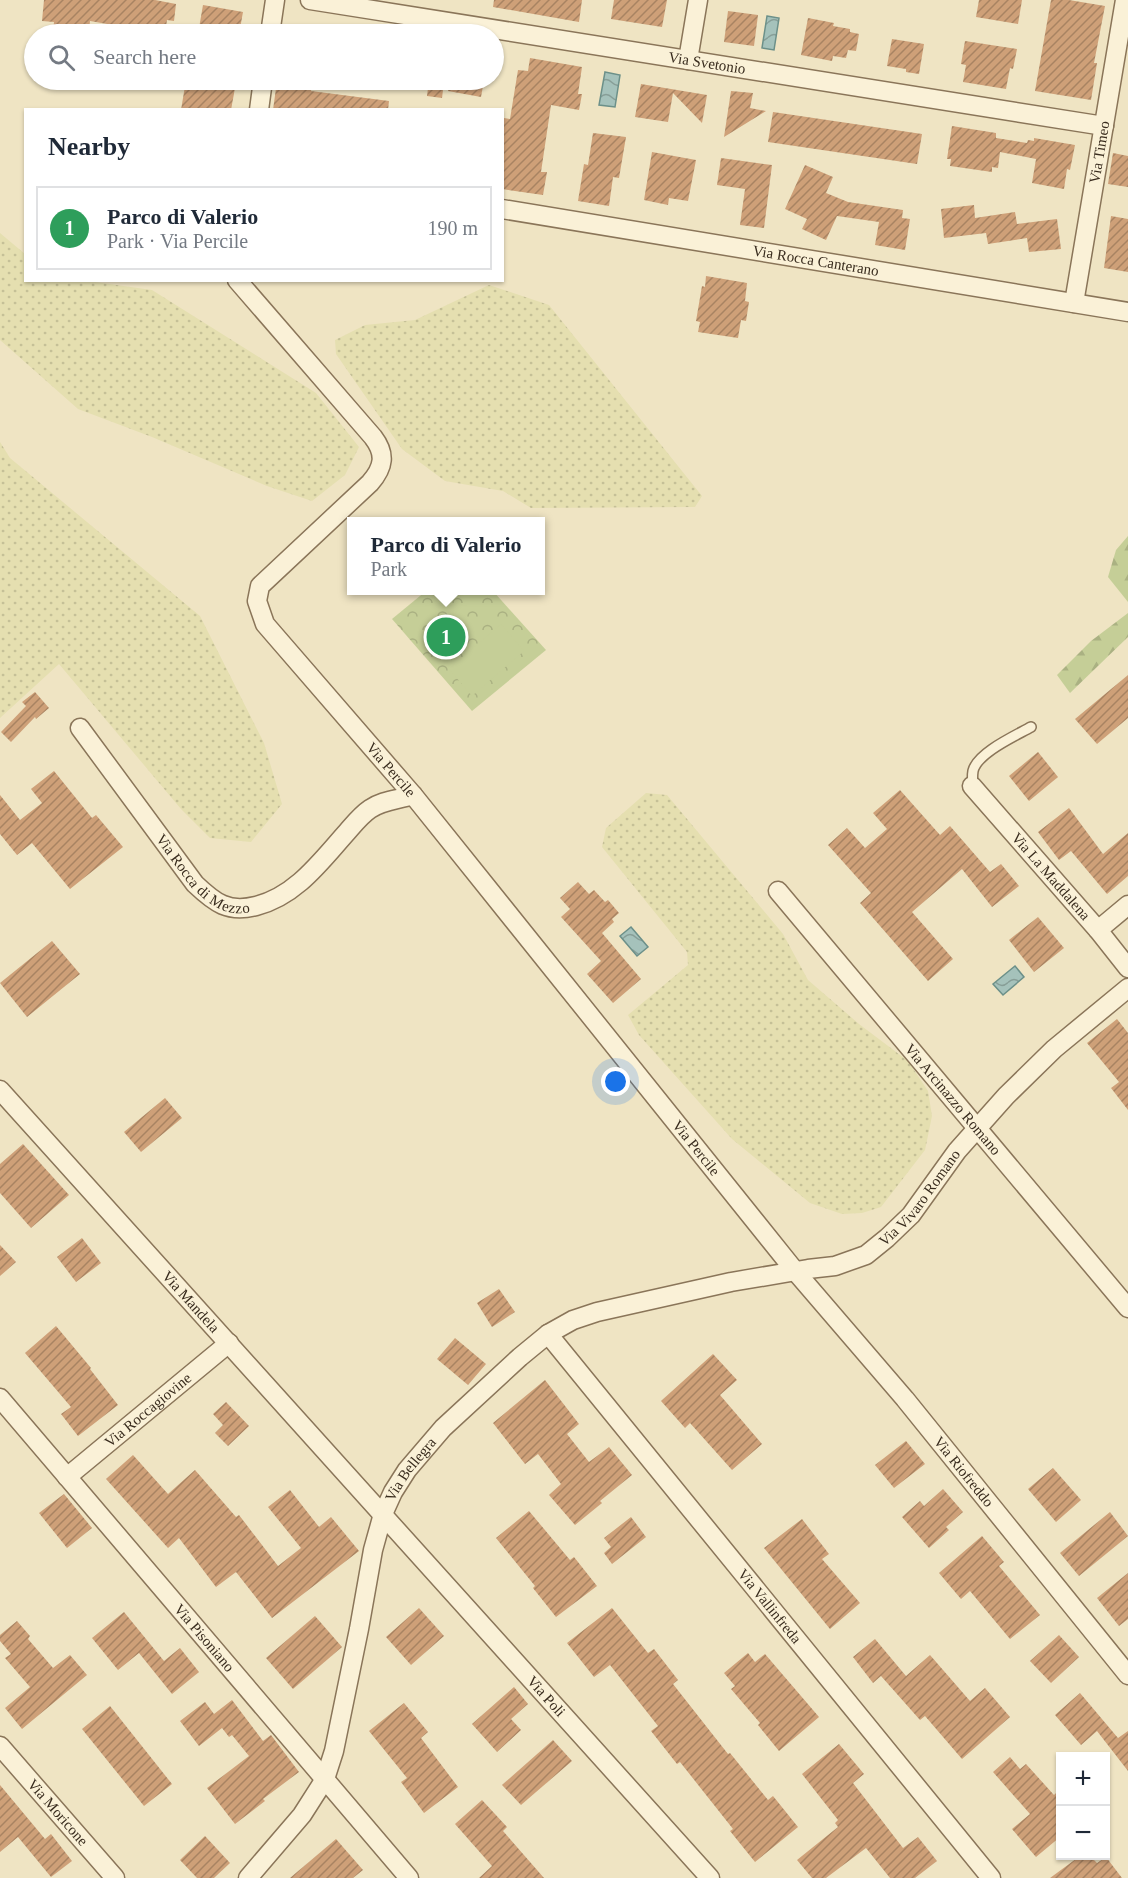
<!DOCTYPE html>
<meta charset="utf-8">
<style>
body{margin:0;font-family:Georgia,serif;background:#f2f2f3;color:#1f2937}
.controls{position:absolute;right:18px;bottom:18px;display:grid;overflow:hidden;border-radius:0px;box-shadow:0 2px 4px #0004}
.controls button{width:54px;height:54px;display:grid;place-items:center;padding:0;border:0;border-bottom:2px solid #e0e1e3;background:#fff;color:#1f2937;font:30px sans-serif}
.you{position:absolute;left:616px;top:1082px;width:21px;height:21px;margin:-15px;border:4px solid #fff;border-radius:50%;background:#1a73e8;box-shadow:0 0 0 9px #1a73e833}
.badge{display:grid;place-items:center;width:39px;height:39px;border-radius:50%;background:#b45309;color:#fff;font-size:20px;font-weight:700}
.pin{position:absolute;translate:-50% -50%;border:3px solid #fff;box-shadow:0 2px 6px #0006}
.popup{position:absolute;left:347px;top:517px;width:198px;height:78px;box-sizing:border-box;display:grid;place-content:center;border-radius:0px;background:#fff;filter:drop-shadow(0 2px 4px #0005);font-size:20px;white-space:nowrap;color:#747a83}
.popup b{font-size:22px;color:#1f2937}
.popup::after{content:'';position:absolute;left:50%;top:100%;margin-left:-12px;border:12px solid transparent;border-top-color:#fff}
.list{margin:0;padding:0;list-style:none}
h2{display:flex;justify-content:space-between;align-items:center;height:78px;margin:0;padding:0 24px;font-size:26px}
h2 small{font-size:20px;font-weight:400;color:#747a83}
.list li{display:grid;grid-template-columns:39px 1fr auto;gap:18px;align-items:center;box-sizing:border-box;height:84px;margin:0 12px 12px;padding:0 12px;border:2px solid #e0e1e3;border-radius:0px}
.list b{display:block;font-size:22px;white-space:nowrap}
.list p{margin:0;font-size:20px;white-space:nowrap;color:#747a83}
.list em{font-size:20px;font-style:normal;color:#747a83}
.icon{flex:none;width:33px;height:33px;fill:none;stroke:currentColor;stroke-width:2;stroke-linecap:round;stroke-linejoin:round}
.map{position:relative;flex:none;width:1128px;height:1878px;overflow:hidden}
.search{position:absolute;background:#fff;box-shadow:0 2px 4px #0004;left:24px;top:24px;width:480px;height:66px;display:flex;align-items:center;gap:15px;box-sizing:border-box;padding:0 21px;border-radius:33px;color:#747a83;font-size:22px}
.panel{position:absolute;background:#fff;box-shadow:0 2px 4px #0004;left:24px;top:108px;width:480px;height:174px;border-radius:0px}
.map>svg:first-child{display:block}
.farmland{fill:url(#farmland-dots)}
.forest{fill:url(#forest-firs)}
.park{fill:url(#park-crowns)}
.garden{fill:#c5ce97}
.water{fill:url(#water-waves);stroke:#6c9089;stroke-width:1.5}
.building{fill:url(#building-hatch)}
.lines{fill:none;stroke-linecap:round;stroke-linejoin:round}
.service-casing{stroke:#8a7559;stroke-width:12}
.minor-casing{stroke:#8a7559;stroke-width:21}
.service{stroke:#faf1d7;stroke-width:9}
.minor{stroke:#faf1d7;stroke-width:18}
.labels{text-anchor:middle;stroke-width:4.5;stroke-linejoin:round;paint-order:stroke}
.street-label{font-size:15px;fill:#392c1e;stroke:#f6eed3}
</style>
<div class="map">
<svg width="1128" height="1878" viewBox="0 0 1128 1878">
<defs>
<pattern id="farmland-dots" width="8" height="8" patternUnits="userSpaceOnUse" patternTransform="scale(1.5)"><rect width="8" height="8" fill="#e5dfb0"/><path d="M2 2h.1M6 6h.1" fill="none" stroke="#c5c097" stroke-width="1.8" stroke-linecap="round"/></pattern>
<pattern id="forest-firs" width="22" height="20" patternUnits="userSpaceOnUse" patternTransform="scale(1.5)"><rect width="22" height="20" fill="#c5ce97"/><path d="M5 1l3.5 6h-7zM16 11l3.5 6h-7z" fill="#aab182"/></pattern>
<pattern id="park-crowns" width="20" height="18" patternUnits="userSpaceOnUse" patternTransform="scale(1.5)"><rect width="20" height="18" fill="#c5ce97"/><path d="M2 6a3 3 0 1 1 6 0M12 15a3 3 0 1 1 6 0" fill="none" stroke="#aab182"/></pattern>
<pattern id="water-waves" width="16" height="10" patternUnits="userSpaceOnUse" patternTransform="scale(1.5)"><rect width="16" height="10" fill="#a5c2bb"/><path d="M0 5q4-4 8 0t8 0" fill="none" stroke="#879e97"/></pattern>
<pattern id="building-hatch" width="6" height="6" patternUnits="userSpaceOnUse" patternTransform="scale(1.5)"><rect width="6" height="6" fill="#cea078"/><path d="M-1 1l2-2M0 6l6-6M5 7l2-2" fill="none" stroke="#a88362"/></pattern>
</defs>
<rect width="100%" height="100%" fill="#efe4c3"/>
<g class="farmland">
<polygon points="0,233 25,254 26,280 88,281 152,290 316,393 359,447 345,475 312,501 267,486 152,437 78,409 0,340"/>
<polygon points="489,285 549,305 702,496 695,507 531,508 503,491 445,481 402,449 336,354 335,340 365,325 415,320"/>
<polygon points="0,442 10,458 200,616 264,743 282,804 251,842 210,838 181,809 59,664 0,718"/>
<polygon points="646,793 667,795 783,934 808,980 859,1024 908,1061 928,1091 932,1116 925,1150 881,1207 862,1213 842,1214 810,1203 732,1139 639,1035 628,1015 688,965 687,952 602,847 606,828"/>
</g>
<g class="forest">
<polygon points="1128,536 1128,602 1108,577 1116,550"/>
<polygon points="1128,613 1128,637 1070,693 1057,675 1091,641"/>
</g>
<polygon class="park" points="426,591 493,591 546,650 472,711 392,619"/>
<polygon class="garden" points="501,624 524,651 472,696 449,669"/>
<g class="water">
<polygon points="767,16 779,18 774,50 762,48"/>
<polygon points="605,72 620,75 615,107 599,105"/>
<polygon points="631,927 648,947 637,956 620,936"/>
<polygon points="1015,966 1024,977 1003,995 993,984"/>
</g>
<g class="building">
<polygon points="44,0 155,0 176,4 174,21 167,20 165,34 90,21 89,31 81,31 81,34 53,31 54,22 42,21"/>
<polygon points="494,0 582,0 579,22 493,7"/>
<polygon points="614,0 667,0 662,27 611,19"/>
<polygon points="979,0 1022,0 1018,24 976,17"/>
<polygon points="1051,0 1069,0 1105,6 1094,63 1097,63 1091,100 1035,91"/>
<polygon points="203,5 243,12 239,34 198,34"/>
<polygon points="728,11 758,15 754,46 724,42"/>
<polygon points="808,18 834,23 833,26 850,29 850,32 859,34 856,51 848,50 846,58 833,56 832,61 801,55"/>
<polygon points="892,39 924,44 919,74 906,72 906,69 887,66"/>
<polygon points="965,41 1017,49 1013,69 1010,68 1006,89 963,82 966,65 961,64"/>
<polygon points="530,58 582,67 578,94 582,94 579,110 551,105 541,172 547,172 543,195 502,189 502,129 504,118 510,119 518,70 528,71"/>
<polygon points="186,80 235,88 231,110 181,110"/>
<polygon points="429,80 444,82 442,98 427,96"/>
<polygon points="450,80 484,80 481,97 448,91"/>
<polygon points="277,81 312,87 311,91 389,101 388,110 273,110"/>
<polygon points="641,84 707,95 702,123 673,93 668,122 635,117"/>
<polygon points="731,91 753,93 750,108 766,111 724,137"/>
<polygon points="773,112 922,134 917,164 768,142"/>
<polygon points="952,126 996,133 996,138 1027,143 1028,140 1034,141 1034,138 1075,145 1070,170 1067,169 1064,189 1032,183 1036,159 1000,152 998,168 992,167 992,172 950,166 951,159 947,159"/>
<polygon points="593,133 626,137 619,178 613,177 609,206 578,201 584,164 588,165"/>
<polygon points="652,152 696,160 688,201 669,198 668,205 644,200"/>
<polygon points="1113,153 1128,156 1128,187 1108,184"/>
<polygon points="721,158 772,165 764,228 740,225 745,189 717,185"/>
<polygon points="805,165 833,177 826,193 848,202 903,210 902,218 910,219 905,250 875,245 879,222 837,216 826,240 802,229 807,219 785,209"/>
<polygon points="974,205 975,218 1015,212 1017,224 1057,219 1061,249 1029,252 1027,238 988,244 986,233 944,238 941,209"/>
<polygon points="1111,216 1128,219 1128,272 1104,268"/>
<polygon points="706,276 747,283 745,301 749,302 746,321 741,320 738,338 698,332 700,322 696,321 702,286 705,287"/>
<polygon points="1128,675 1128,718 1097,744 1075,719"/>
<polygon points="35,692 49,708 36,719 35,717 11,742 1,732 26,706 22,702"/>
<polygon points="1038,752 1058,777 1029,801 1009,776"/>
<polygon points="54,771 92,818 96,815 123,847 70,889 32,843 17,855 0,834 0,795 20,820 42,803 31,789"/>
<polygon points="900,790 940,835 950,826 990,872 1001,864 1019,886 992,907 962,869 912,912 953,959 928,981 860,903 871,893 828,845 847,828 865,848 887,829 873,813"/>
<polygon points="1069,808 1103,854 1128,833 1128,876 1107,894 1071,851 1059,860 1038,832"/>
<polygon points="578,882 589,894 594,890 605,902 608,900 619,913 612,919 614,922 602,933 641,979 613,1003 587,974 601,961 561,917 570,909 560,898"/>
<polygon points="1038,917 1064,948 1034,972 1009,940"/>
<polygon points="52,941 80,974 27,1017 0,983"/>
<polygon points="1117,1019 1128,1033 1128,1110 1111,1088 1119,1082 1087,1043"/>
<polygon points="165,1098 182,1118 141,1152 124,1132"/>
<polygon points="23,1144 69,1195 31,1228 0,1193 0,1164"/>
<polygon points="82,1238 101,1263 76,1282 57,1257"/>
<polygon points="0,1245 16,1262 0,1276"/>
<polygon points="499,1289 515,1312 492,1327 477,1303"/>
<polygon points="56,1326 91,1368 90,1369 118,1405 78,1436 61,1414 71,1407 25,1353"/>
<polygon points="455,1338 486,1364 468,1385 437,1359"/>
<polygon points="713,1354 737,1380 720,1395 762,1444 732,1470 690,1423 685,1428 661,1401"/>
<polygon points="545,1380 579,1424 567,1434 589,1462 609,1447 632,1475 600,1501 602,1503 575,1525 549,1495 561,1484 538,1454 525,1464 493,1423"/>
<polygon points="226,1402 249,1426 228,1446 215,1433 223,1425 213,1414"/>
<polygon points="906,1441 925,1464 894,1488 875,1465"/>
<polygon points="133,1455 168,1494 195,1470 236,1517 239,1515 278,1566 301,1548 268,1507 290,1490 319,1527 331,1517 359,1551 272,1618 236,1572 216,1587 179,1538 168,1548 106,1479"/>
<polygon points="1053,1468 1081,1500 1056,1522 1028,1489"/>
<polygon points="943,1489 963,1512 946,1527 949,1530 929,1548 902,1517 920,1501 924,1506"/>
<polygon points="64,1494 92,1528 67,1548 39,1513"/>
<polygon points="529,1511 570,1560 574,1557 597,1586 556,1617 533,1588 535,1586 496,1538"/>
<polygon points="1110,1512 1128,1536 1079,1576 1060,1553"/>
<polygon points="631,1517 646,1537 612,1564 604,1553 611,1547 604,1538"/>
<polygon points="802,1519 829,1554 822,1559 860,1603 830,1629 764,1548"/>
<polygon points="982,1536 1004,1562 999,1566 1040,1615 1010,1639 970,1591 961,1599 939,1573"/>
<polygon points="1128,1573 1128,1619 1119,1626 1097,1598"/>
<polygon points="419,1608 444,1636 411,1665 386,1637"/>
<polygon points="612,1608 648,1653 654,1649 678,1680 673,1684 728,1754 730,1753 768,1800 773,1796 798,1827 755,1862 730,1831 733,1829 680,1762 677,1764 651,1731 658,1726 610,1665 594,1677 567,1643"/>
<polygon points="124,1612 164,1661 180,1648 199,1672 172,1694 139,1653 118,1670 92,1638"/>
<polygon points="315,1616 342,1647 293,1689 266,1658"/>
<polygon points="17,1621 30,1636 28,1639 53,1668 70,1655 87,1675 22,1729 5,1708 30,1687 5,1658 11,1654 0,1641 0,1635"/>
<polygon points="1059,1635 1079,1657 1051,1683 1030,1661"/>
<polygon points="875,1639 906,1676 930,1655 970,1701 985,1688 1010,1717 962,1759 925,1716 920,1720 881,1676 873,1683 853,1657"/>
<polygon points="748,1653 755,1662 765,1654 819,1717 779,1751 758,1725 760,1723 731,1689 735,1686 724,1673"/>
<polygon points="514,1687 528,1704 511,1719 521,1730 497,1752 472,1724"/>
<polygon points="1080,1693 1118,1738 1128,1731 1128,1771 1097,1731 1081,1745 1055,1715"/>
<polygon points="232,1700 263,1741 271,1735 299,1772 263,1799 265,1801 235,1824 207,1788 249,1756 232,1735 229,1737 222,1728 199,1746 180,1721 205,1702 214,1714"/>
<polygon points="404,1703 428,1732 421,1738 458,1787 424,1813 401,1782 407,1778 369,1731"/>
<polygon points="110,1706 172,1784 144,1806 82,1729"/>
<polygon points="553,1740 572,1761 521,1805 502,1785"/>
<polygon points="839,1744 864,1774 853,1783 903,1848 918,1837 937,1861 915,1878 890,1878 866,1848 826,1878 812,1878 797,1860 838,1827 835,1823 838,1820 802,1774"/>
<polygon points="1010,1757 1020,1769 1026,1764 1054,1795 1060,1789 1060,1837 1036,1857 1012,1829 1030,1814 993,1772"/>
<polygon points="0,1785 45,1839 51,1834 72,1861 51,1877 18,1837 0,1852"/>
<polygon points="482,1800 507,1827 503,1831 544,1878 479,1878 492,1866 455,1824"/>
<polygon points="205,1836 230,1863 214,1878 197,1878 180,1860"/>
<polygon points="336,1839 363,1870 353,1878 290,1878"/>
<polygon points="1080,1856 1090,1856 1097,1863 1106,1857 1122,1878 1050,1878"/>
</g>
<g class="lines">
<g class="service-casing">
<path id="service" d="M 972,786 C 973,782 972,776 973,771 C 977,753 1015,736 1031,727"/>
</g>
<g class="minor-casing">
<g id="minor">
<path id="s1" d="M 310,0 L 1104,126"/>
<polyline points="270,34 275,0"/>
<polyline points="688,60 698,0"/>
<polyline points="259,110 263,80"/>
<path id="s2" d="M 502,209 L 1128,312"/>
<path id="s3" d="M 237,280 L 373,437 C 386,454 384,467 370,483 L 260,586 L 257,601 L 265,624 L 413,795 L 795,1271 L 905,1399 L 1128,1675"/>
<path id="s4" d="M 1074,303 L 1125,0"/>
<path id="s5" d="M 80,728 L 195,884 C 215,903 228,913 256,906 C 296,896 321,861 347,832 C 354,824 361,815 370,809 C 383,800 398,800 413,795"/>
<path id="s6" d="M 972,786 L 1098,930 L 1128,968"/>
<path id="s7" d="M 778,891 L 1128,1308"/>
<polyline points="1098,930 1128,905"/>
<path id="s8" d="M 0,1090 L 710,1878"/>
<path id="s9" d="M 548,1334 L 991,1878"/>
<path id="s10" d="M 0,1398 L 409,1878"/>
<path id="s11" d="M 67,1477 L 229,1343"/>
<path id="s12" d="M 0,1746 L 115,1878"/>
<path id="s13" d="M 248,1878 L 302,1815 L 325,1779 L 334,1751 L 359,1629 L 373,1550 L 383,1514 L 393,1492 L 407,1470 L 443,1428 L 520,1357 L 548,1334 L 573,1320 L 597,1312 L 731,1282 L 808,1269 L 835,1266 L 866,1255 L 887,1238 L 911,1215 L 957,1151 L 1006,1096 L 1054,1049 L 1128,988"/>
</g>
</g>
<use href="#service" class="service"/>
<use href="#minor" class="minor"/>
</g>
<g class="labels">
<g class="street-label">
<text dy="5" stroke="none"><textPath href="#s1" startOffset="402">Via Svetonio</textPath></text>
<text dy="5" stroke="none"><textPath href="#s4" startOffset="153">Via Timeo</textPath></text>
<text dy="5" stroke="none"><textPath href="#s2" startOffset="318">Via Rocca Canterano</textPath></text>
<text dy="5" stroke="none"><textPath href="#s3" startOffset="642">Via Percile</textPath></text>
<text dy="5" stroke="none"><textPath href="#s5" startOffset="195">Via Rocca di Mezzo</textPath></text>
<text dy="5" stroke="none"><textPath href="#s6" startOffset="120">Via La Maddalena</textPath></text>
<text dy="5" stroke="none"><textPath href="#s7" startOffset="272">Via Arcinazzo Romano</textPath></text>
<text dy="5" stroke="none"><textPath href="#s3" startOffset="1128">Via Percile</textPath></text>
<text dy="5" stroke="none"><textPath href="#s13" startOffset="1052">Via Vivaro Romano</textPath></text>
<text dy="5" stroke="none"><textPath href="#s8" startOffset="285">Via Mandela</textPath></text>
<text dy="5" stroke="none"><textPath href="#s11" startOffset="105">Via Roccagiovine</textPath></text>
<text dy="5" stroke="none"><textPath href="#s13" startOffset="450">Via Bellegra</textPath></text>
<text dy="5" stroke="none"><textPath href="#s3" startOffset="1548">Via Riofreddo</textPath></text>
<text dy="5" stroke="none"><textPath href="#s9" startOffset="351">Via Vallinfreda</textPath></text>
<text dy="5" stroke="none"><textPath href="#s10" startOffset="315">Via Pisoniano</textPath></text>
<text dy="5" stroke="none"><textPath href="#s8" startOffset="816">Via Poli</textPath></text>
<text dy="5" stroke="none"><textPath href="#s12" startOffset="88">Via Moricone</textPath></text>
</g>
</g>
</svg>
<div class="controls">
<button>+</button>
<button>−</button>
</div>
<div class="you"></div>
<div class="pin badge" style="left:446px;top:637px;background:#2e9e5b">1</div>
<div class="popup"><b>Parco di Valerio</b>Park</div>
<div class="search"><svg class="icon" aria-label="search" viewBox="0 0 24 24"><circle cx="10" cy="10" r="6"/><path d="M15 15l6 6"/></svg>Search here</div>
<section class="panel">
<h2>Nearby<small></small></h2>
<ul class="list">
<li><span class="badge" style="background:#2e9e5b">1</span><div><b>Parco di Valerio</b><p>Park · Via Percile</p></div><em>190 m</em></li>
</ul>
</section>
</div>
